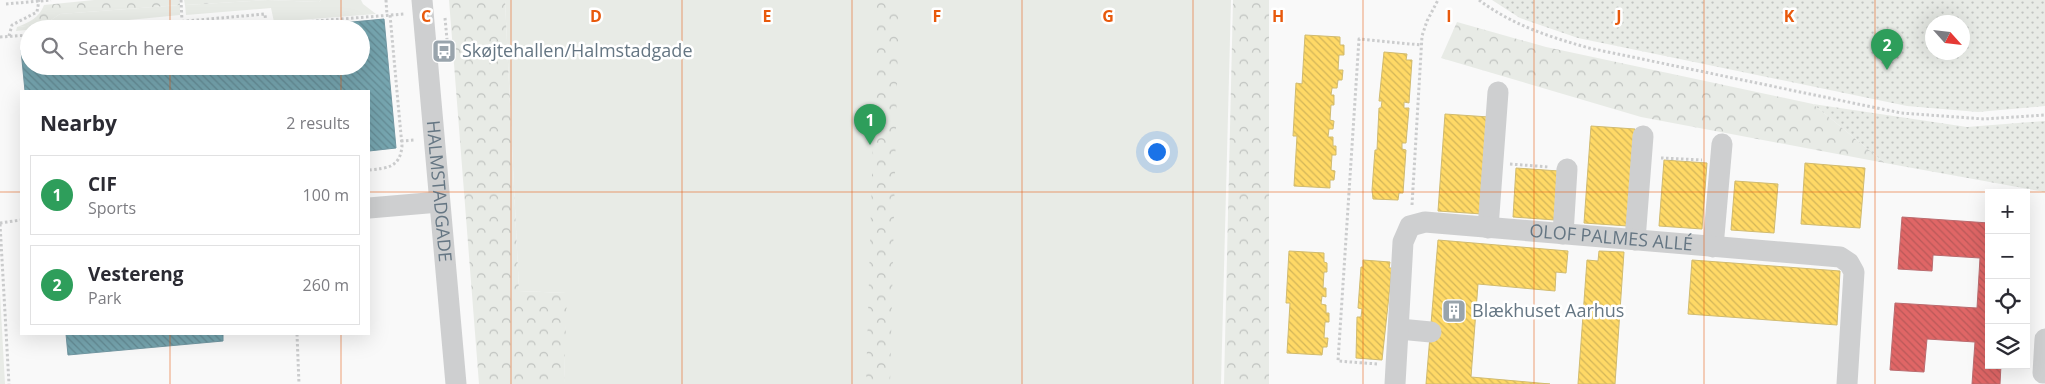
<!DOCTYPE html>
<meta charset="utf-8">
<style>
body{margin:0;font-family:"Open Sans",sans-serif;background:#f7f7f7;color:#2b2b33}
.controls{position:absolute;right:15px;bottom:15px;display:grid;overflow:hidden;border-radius:0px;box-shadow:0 5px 20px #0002}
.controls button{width:45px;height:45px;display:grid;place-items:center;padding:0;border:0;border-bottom:1px solid #e1e1e2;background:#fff;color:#2b2b33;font:25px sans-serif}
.compass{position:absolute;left:1925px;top:15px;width:45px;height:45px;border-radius:50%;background:#fff;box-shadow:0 5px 20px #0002;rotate:117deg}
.you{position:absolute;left:1156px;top:151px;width:18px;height:18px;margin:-12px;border:4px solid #fff;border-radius:50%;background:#1a73e8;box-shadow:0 0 0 8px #1a73e833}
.badge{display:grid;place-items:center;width:32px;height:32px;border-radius:50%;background:#5c6169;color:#fff;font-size:16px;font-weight:700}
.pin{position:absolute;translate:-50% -41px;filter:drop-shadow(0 1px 2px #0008)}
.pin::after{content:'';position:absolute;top:26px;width:18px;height:15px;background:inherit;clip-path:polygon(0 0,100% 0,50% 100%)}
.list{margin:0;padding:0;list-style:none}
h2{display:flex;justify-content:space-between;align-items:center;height:65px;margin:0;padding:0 20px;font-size:21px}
h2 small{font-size:16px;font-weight:400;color:#7c7c81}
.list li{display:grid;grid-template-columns:32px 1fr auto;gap:15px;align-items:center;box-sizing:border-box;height:80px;margin:0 10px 10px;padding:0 10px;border:1px solid #e1e1e2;border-radius:0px}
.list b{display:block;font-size:19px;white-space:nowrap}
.list p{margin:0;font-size:16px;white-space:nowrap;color:#7c7c81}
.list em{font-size:16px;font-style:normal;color:#7c7c81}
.icon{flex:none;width:28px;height:28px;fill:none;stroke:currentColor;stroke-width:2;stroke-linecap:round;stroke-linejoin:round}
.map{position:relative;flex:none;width:2045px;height:384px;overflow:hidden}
.search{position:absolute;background:#fff;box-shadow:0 5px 20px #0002;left:20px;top:20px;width:350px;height:55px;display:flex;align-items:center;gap:12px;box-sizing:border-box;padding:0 18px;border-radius:28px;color:#7c7c81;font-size:19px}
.panel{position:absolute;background:#fff;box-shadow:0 5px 20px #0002;left:20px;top:90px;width:350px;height:245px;border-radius:0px}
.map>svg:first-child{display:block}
.green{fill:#e8ebe6}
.forest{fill:url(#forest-crowns)}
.park{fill:url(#park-dots);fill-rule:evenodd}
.homes{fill:url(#homes-back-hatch);stroke:#d1bb6f}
.shops{fill:url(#shops-back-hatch);stroke:#bb6b6f}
.public{fill:url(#public-back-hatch);stroke:#7197a2}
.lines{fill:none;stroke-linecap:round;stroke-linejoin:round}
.path{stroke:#cbcccd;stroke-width:3;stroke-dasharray:2.5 2.5;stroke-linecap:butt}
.minor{stroke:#cecfd0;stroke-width:21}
.grid{fill:none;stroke:#e8590c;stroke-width:1;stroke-opacity:0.55}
.labels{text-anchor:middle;stroke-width:5;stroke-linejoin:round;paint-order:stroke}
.poi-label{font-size:18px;fill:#657683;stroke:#fff;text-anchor:start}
.street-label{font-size:18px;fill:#657683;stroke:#fff}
.grid-label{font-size:16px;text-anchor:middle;font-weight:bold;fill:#e8590c;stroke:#fff;stroke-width:5;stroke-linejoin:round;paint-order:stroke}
</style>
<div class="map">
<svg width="2045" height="384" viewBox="0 0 2045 384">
<defs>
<pattern id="forest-crowns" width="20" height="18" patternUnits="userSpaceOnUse" patternTransform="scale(1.25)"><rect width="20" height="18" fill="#e8ebe6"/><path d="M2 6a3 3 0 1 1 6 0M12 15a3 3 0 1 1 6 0" fill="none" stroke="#c0c3c0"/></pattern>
<pattern id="park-dots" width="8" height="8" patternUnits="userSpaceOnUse" patternTransform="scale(1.25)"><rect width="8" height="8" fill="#e8ebe6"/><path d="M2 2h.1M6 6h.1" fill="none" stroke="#c0c3c0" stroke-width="1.8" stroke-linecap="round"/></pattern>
<pattern id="homes-back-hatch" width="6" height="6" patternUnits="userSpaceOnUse" patternTransform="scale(1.25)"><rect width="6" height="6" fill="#ffd966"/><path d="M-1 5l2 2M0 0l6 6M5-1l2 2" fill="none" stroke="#d2b559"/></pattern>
<pattern id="shops-back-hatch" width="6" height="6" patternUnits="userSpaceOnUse" patternTransform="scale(1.25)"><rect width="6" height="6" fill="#e06666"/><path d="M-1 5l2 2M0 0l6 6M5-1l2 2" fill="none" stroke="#b95959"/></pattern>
<pattern id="public-back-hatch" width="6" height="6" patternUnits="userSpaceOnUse" patternTransform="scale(1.25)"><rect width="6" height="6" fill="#76a5af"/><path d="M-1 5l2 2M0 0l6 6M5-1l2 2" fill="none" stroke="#648b94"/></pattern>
</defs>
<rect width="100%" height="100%" fill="#f9f9f9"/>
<g class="green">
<polygon points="268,0 319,2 321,0 361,0 363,4 376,14 274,22 271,8 186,15 185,5"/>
<polygon points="505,0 1231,0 1221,384 564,384 566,293 519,291"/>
<polygon points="180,5 180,15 16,31 17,27 45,24 60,14"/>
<polygon points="0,294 5,384 0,384"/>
</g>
<g class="forest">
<path d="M 94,0 L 179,0 L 180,5 L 60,14 L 45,24 L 17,27 C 30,22 39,18 44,5 Z"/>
<polygon points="184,0 321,0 319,2 268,0 185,5"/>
<polygon points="449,0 505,0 519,291 567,293 564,384 479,384"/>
<polygon points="877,0 899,0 890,384 866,384"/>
<polygon points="1233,0 1269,0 1269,384 1224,384"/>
<polygon points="1457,22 1546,47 1813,104 1885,163 1641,117 1441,58"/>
</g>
<g class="park">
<path d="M 1492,0 L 2045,0 L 2045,106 L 1978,112 L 1907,106 L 1578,38 L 1520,18 ZM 1932,22 L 1962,22 L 1962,52 L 1932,52 Z"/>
<polygon points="1813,104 1967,127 2045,121 2045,192 1885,163"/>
</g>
<g class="homes">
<polygon points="1305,35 1340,37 1340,45 1344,45 1344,55 1339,55 1338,70 1343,70 1342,80 1338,80 1337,88 1332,88 1331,95 1334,95 1334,105 1331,105 1330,120 1334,121 1333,129 1329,129 1328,137 1333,137 1333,146 1336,146 1336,155 1332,155 1331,170 1335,171 1334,180 1330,180 1330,188 1294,186 1297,136 1293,136 1296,83 1302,84"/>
<polygon points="1384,52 1407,54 1406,60 1412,60 1409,103 1404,102 1404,108 1409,108 1406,143 1402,143 1402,149 1406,150 1403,193 1399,193 1398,200 1373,199 1372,190 1375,150 1377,150 1379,108 1381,108 1382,101 1379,101"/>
<polygon points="1445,114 1489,117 1482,214 1438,211"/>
<polygon points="1591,126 1635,129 1628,226 1584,223"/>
<polygon points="1664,160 1707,163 1702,229 1659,226"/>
<polygon points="1805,163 1865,168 1860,228 1801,224"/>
<polygon points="1516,168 1559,171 1555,220 1513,217"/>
<polygon points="1735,181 1778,184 1774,233 1731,230"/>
<polygon points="1438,240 1568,251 1566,273 1556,272 1555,291 1478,284 1471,377 1550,384 1426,384"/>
<polygon points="1289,251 1324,253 1324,262 1327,263 1327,272 1324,272 1323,288 1326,288 1326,297 1322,296 1321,304 1326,305 1326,313 1329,313 1329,322 1325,322 1324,338 1328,338 1327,347 1323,347 1322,355 1287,353 1290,303 1286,303"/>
<polygon points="1599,251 1624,252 1615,384 1578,384 1587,260 1598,261"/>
<polygon points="1363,260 1390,262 1389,268 1392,268 1382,360 1356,358 1357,317 1361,317 1362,309 1358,308 1361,267 1363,267"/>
<polygon points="1692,260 1840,271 1837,325 1688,314"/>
</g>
<polygon class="shops" points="1902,217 1989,223 1989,365 2001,365 2000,384 1972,384 1975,342 1927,339 1924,372 1890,370 1895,303 1977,308 1980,258 1933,255 1932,271 1898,269"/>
<g class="public">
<polygon points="384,19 396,148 369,151 369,91 25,91 21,50 29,49 29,66 361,66 361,29 311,29 310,26"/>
<polygon points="66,334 223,334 223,341 68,355"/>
</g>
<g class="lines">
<g class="path">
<polyline points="181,0 182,21"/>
<polyline points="386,0 387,15"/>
<path d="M 1479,0 C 1512,25 1550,37 1589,48 L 1901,113 L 1984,119 L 2045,115"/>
<polyline points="6,4 51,0"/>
<polyline points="445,18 449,61"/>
<polyline points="97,29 265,14 266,25 404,14"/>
<polyline points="9,36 12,25 37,12 39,0"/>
<polyline points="0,37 29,35"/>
<polyline points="401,141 415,140"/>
<polyline points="1661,158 1702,160"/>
<polyline points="1510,164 1549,167"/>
<path d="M 369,170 C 387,168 400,168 402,146 L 390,15"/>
<polyline points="1412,205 1422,36 1427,21 1438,0"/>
<polyline points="0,223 21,220"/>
<polyline points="0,224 9,384"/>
<polyline points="297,334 299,384"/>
<polyline points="1377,364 1338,361 1359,39 1421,45"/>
</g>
<g class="minor">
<path id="s1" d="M 422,0 L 456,384"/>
<polyline points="369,208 439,202"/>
<polyline points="1488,228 1498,92"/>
<polyline points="1563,234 1567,169"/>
<polyline points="1635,240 1643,136"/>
<polyline points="1713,247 1722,144"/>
<polyline points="1399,329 1431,332"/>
<polyline points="2045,339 2043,373 2045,373"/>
<path id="s2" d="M 1395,384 L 1403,242 L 1410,226 L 1425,222 L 1840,257 L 1849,263 L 1854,272 L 1847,384"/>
</g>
</g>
<path class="grid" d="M 170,0 L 170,29M 341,0 L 341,29M 511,0 L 511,384M 682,0 L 682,384M 852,0 L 852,384M 1022,0 L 1022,384M 1193,0 L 1193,384M 1363,0 L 1363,384M 1534,0 L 1534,384M 1704,0 L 1704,384M 1875,0 L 1875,384M 170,66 L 170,91M 341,66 L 341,91M 0,192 L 21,192M 369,192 L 2045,192M 170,334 L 170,384M 341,334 L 341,384"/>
<defs>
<g id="bus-square" transform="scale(1.25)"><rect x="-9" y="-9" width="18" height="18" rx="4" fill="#99a4ac" stroke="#fff"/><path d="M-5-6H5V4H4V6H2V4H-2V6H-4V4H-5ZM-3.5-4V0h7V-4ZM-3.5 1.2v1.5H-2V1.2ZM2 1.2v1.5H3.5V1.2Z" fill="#fff"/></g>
<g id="building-square" transform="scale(1.25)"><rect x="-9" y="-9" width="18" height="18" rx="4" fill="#99a4ac" stroke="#fff"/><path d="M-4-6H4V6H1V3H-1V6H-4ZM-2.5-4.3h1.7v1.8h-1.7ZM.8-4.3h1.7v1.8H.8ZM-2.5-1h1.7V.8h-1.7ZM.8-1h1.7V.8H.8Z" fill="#fff"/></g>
</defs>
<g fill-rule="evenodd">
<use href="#bus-square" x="444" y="51"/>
<use href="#building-square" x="1454" y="311"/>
</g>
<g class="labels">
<g class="poi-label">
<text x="462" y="57">Skøjtehallen/Halmstadgade</text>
<text x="1472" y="317">Blækhuset Aarhus</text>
</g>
<g class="street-label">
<text dy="6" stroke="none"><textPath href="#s1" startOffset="192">HALMSTADGADE</textPath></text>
<text dy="6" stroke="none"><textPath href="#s2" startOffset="362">OLOF PALMES ALLÉ</textPath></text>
</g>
</g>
<g class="grid-label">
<text x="426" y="22">C</text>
<text x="596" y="22">D</text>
<text x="767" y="22">E</text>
<text x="937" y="22">F</text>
<text x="1108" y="22">G</text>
<text x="1278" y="22">H</text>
<text x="1449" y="22">I</text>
<text x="1619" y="22">J</text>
<text x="1789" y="22">K</text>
</g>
</svg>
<div class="controls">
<button>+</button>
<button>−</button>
<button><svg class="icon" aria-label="locate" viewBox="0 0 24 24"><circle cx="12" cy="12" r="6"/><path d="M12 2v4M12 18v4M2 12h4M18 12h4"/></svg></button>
<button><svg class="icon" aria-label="layers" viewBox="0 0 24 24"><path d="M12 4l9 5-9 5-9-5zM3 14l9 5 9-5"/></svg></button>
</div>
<svg class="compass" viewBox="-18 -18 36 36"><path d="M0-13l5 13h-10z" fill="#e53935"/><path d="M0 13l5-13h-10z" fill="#7c7c81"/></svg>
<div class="you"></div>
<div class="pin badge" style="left:870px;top:145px;background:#2e9e5b">1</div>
<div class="pin badge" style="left:1887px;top:70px;background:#2e9e5b">2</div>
<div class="search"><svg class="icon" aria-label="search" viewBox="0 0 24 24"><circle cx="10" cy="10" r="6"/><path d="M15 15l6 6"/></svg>Search here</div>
<section class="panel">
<h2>Nearby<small>2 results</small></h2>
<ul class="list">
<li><span class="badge" style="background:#2e9e5b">1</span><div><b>CIF</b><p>Sports</p></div><em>100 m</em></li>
<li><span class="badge" style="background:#2e9e5b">2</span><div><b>Vestereng</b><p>Park</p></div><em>260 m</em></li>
</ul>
</section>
</div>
